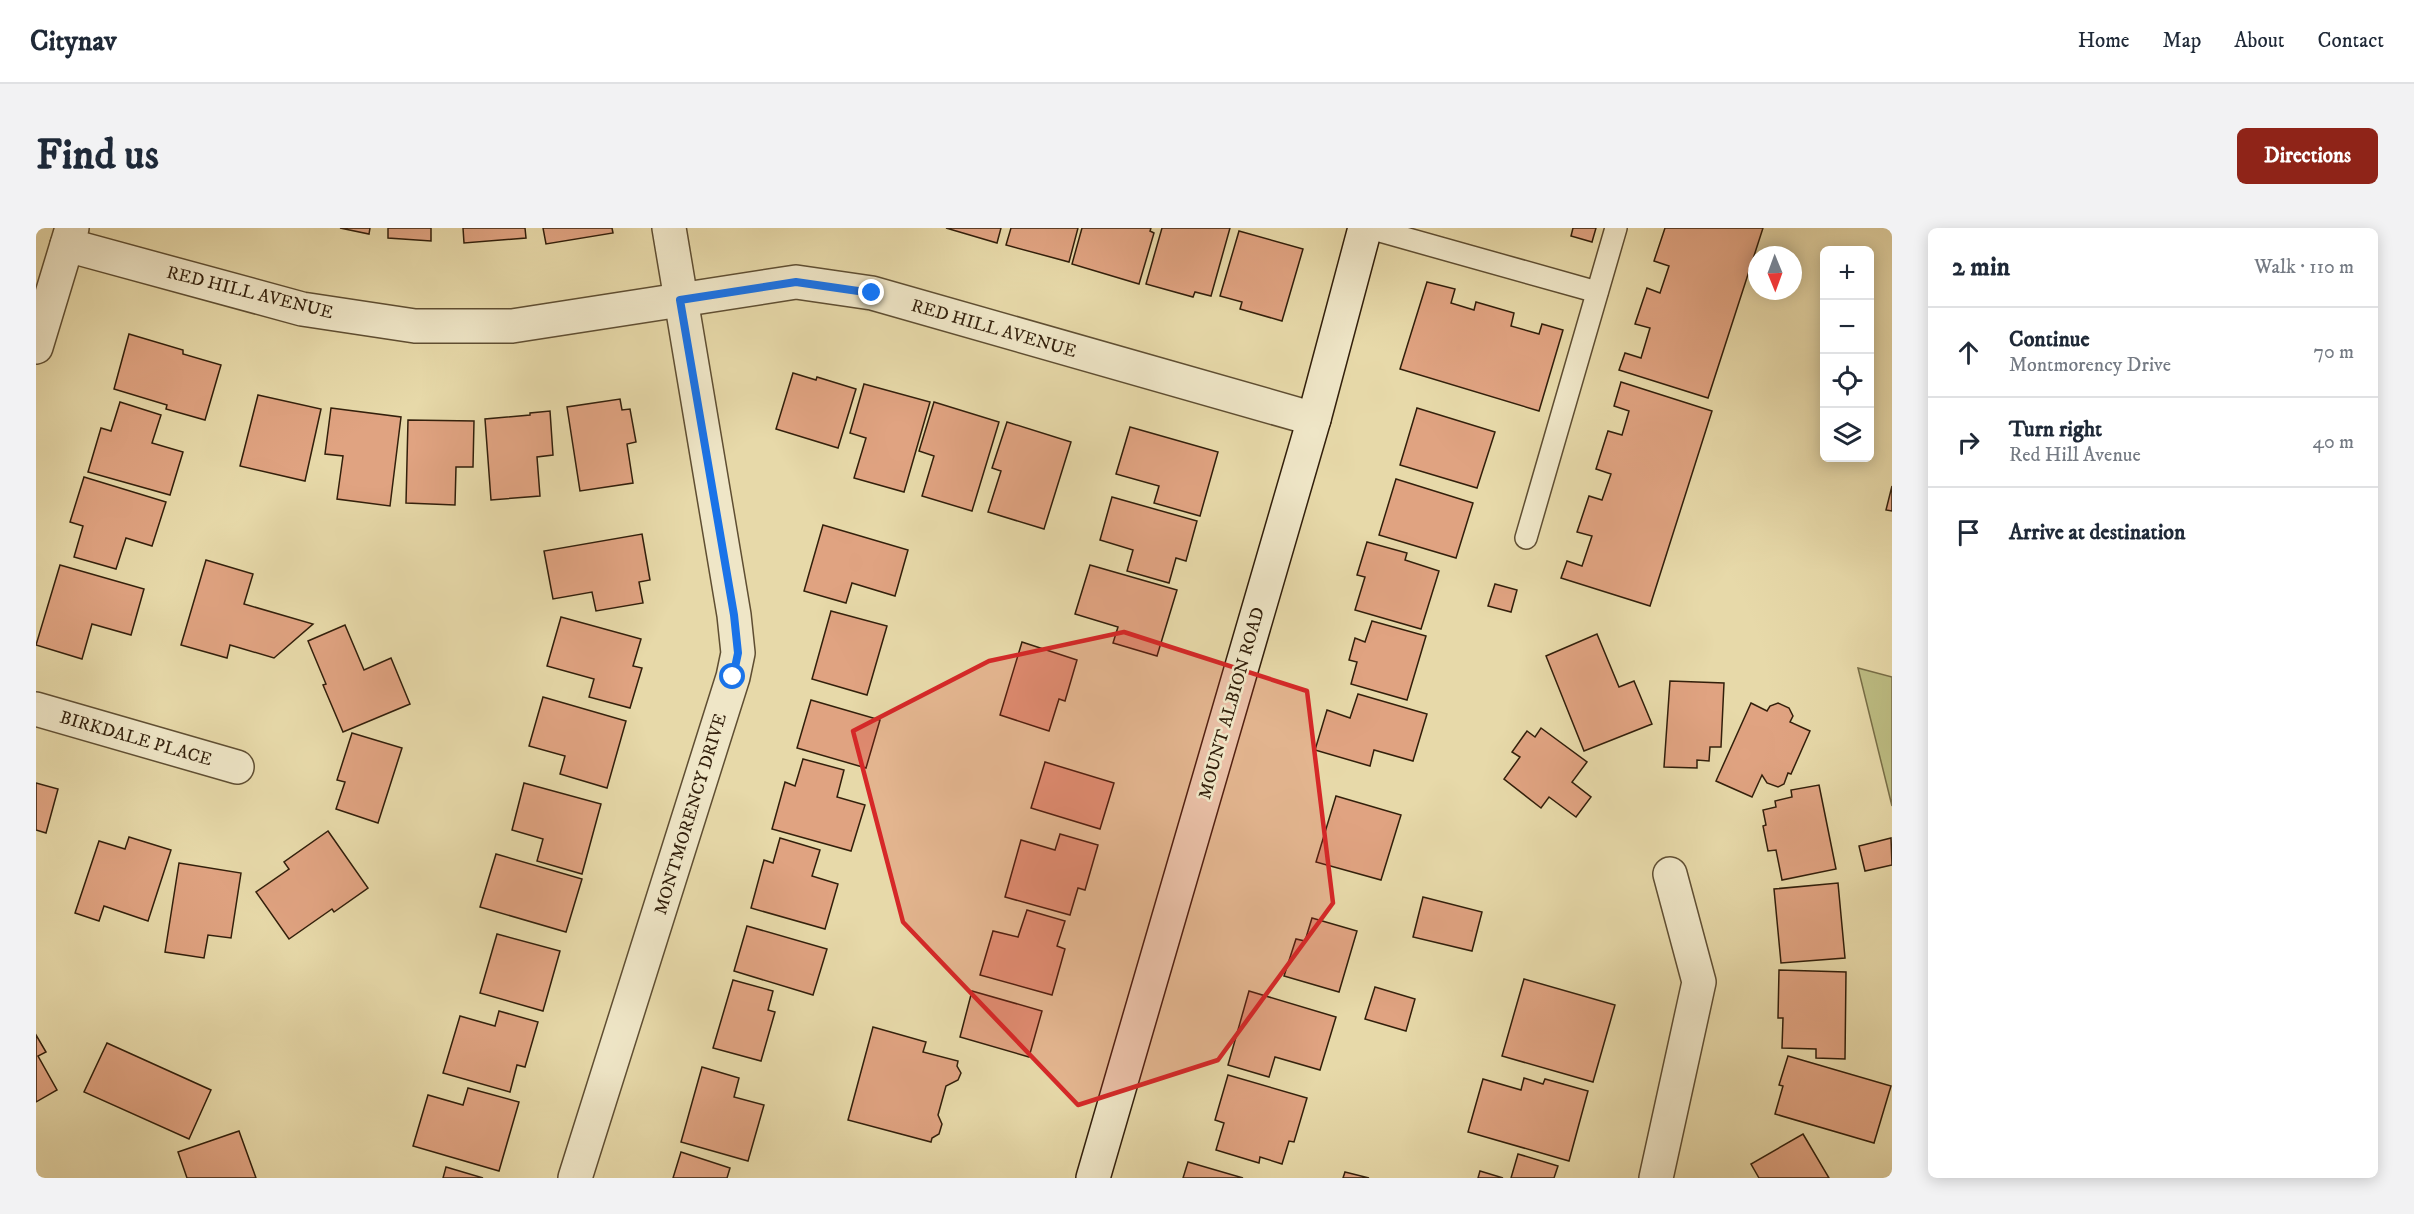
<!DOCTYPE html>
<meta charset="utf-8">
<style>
body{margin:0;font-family:"IM FELL DW Pica",serif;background:#f2f2f3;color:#1f2937}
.controls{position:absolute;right:18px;top:18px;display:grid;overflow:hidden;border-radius:9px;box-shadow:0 3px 15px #0003}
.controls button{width:54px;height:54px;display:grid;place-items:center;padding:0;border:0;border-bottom:2px solid #e0e1e3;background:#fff;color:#1f2937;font:30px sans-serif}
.compass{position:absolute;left:1712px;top:18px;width:54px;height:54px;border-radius:50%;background:#fff;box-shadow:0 3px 15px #0003;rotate:179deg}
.stop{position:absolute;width:18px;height:18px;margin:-14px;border:4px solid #1a73e8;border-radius:50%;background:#fff}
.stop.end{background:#1a73e8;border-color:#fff;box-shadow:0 2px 6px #0008}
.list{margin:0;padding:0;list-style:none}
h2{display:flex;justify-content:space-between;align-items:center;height:78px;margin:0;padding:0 24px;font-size:26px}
h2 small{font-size:20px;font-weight:400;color:#747a83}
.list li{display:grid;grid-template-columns:39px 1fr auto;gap:18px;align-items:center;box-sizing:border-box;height:90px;padding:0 24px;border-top:2px solid #e0e1e3}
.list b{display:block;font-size:22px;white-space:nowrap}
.list p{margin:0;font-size:20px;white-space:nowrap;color:#747a83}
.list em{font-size:20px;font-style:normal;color:#747a83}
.icon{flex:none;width:33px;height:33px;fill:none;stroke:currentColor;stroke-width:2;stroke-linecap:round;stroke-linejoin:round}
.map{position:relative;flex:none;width:1856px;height:950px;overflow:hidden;border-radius:9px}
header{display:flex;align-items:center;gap:36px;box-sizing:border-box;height:84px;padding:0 30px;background:#fff;border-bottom:2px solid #e0e1e3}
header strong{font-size:28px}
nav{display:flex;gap:33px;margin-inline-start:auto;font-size:21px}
.intro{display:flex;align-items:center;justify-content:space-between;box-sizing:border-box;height:144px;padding:0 36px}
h1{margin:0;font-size:42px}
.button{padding:15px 27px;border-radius:9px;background:#8f2418;color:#fff;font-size:21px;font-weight:700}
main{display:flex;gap:36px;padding:0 36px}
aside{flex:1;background:#fff;border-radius:9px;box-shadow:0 3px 15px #0003}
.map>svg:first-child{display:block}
.green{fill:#bdbd83;stroke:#786e47;stroke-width:1.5}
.building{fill:#e0a381;stroke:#321f0b;stroke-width:1.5}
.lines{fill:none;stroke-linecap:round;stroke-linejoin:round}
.lane-casing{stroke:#5f4e32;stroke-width:24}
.street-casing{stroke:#5f4e32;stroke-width:36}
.secondary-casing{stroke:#321f0b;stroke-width:36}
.lane{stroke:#efe6c7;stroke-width:21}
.street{stroke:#efe6c7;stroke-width:33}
.secondary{stroke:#efe6c7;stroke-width:33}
.route{stroke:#1a73e8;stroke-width:8}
.marked{fill:#d62828;fill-opacity:0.2;stroke:#d62828;stroke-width:4.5;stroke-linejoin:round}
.labels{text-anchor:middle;stroke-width:5;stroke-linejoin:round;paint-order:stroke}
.street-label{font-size:18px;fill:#321f0b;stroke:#efe6c7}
</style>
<header>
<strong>Citynav</strong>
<nav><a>Home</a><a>Map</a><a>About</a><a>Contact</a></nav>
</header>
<div class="intro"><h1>Find us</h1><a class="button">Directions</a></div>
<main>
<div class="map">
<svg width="1856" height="950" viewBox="0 0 1856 950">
<rect width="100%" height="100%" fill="#e7d9a9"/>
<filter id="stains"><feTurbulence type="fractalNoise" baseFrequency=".00333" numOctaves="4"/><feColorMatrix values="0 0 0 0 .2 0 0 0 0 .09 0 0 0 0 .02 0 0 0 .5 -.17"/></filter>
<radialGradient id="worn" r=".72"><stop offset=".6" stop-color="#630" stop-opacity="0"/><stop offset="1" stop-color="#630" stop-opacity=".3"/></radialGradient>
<polygon class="green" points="1822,440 1856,449 1856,578"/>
<g class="building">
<polygon points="304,0 334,0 333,6"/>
<polygon points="352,0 395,0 395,13 352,10"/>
<polygon points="427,0 489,0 490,10 428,15"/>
<polygon points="507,0 576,0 577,5 510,16"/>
<polygon points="910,0 965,0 961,15"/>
<polygon points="975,0 1042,0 1033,34 970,17"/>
<polygon points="1046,0 1115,0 1114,3 1118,5 1103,56 1036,36"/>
<polygon points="1126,0 1194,0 1175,68 1159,64 1157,69 1110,56"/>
<polygon points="1537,0 1560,0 1556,14 1535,8"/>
<polygon points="1629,0 1727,0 1672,170 1583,142 1589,125 1605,130 1614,100 1599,96 1611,60 1624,65 1633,38 1618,33"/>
<polygon points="1203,3 1267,21 1246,93 1204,81 1206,74 1184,68"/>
<polygon points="1391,54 1419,61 1415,75 1438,82 1440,74 1478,85 1475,98 1503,106 1506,96 1527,102 1503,183 1364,141"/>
<polygon points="93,106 147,122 147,126 185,137 169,192 130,181 131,177 78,161"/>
<polygon points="757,145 780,152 781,149 820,161 802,220 740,201"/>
<polygon points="1585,154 1676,183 1614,378 1525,350 1531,333 1546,338 1556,308 1541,304 1553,268 1566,272 1575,246 1560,241 1572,203 1586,207 1593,183 1578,178"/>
<polygon points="828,156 894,174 868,264 818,250 830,210 814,205"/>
<polygon points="222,167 285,181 269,253 204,238"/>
<polygon points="584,171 586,182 594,181 600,214 591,216 597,255 544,263 531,179"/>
<polygon points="84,174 125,187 116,215 147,224 134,267 52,244 65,200 75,203"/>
<polygon points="898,174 963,194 936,283 886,268 898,228 883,223"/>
<polygon points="295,180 365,189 354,278 301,271 307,228 289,226"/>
<polygon points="1381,180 1459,204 1441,260 1364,237"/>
<polygon points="514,183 517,227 501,229 504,268 455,272 449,191 494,187 494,185"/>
<polygon points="372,192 438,193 437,239 420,239 419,277 370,275"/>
<polygon points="971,194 1035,214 1008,301 952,284 965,243 956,240"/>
<polygon points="1094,199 1182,224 1164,288 1118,275 1123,258 1080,246"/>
<polygon points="48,249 130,274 116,318 90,310 80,341 38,329 47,298 34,294"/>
<polygon points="1360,251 1437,275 1420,330 1343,307"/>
<polygon points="1856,258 1856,283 1850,282"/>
<polygon points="1076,269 1161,293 1150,333 1140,330 1133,355 1091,343 1097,322 1064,312"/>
<polygon points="787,297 872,322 859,368 816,355 810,375 768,363"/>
<polygon points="606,306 614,352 603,354 607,375 560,383 556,364 517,371 508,323"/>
<polygon points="1331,314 1371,325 1369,332 1403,343 1385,401 1319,382 1329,349 1321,347"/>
<polygon points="170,332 217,346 208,376 277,396 238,430 194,417 191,430 145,417"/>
<polygon points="24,337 108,361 95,407 56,396 46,431 0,417"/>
<polygon points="1054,337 1141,362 1121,428 1077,415 1082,399 1039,386"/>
<polygon points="1459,356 1481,362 1475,384 1452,378"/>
<polygon points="795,383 851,398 831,467 776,451"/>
<polygon points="525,389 605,411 597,438 606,440 594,480 553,469 558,451 511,438"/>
<polygon points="1336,393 1390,408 1371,472 1315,456 1321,434 1313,432 1319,410 1329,414"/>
<polygon points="309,397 328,442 355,430 374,476 307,504 287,457 290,456 272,413"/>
<polygon points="1561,406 1583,459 1598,453 1616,496 1548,523 1510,428"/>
<polygon points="986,414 1041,432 1029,473 1023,471 1013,503 964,487"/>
<polygon points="1634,453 1688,455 1685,519 1674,519 1673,533 1661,532 1661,540 1628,539"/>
<polygon points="1322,466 1391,486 1377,533 1338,522 1334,538 1279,522 1291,482 1314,490"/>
<polygon points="507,469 590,493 571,560 524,546 529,528 493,518"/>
<polygon points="775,472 844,492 830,540 761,520"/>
<polygon points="1715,475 1731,483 1734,478 1742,475 1753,480 1757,488 1754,494 1774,503 1755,546 1752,545 1748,556 1742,559 1731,555 1726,547 1716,569 1680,553"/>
<polygon points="1505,500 1551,534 1536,554 1555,569 1540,589 1513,569 1505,580 1468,551 1484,529 1476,524 1491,503 1499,509"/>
<polygon points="316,505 366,520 342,595 300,581 309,554 301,552"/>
<polygon points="767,531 808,542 801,569 829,577 815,623 736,601 749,554 759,558"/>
<polygon points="1009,534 1078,555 1064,601 995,580"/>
<polygon points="0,555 22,561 10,605 0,602"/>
<polygon points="488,555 565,576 546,646 501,633 507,611 476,602"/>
<polygon points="1783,557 1800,641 1746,652 1740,622 1732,623 1727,598 1730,597 1727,582 1740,579 1739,573 1756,569 1755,562"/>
<polygon points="1300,568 1365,587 1345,652 1280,634"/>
<polygon points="292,603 332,660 298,684 296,681 253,711 220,664 253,641 248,634"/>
<polygon points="1024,606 1062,617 1049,662 1042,660 1034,687 969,669 985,612 1019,622"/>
<polygon points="93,609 135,622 112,693 68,678 63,693 39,685 63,613 89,621"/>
<polygon points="744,610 784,622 776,648 802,656 789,701 715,680 728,632 737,635"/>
<polygon points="1855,610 1856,637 1829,643 1823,618"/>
<polygon points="460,626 546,651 530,704 444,679"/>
<polygon points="143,635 205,645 195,710 172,707 168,730 129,724"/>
<polygon points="1802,655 1809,730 1745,735 1738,661"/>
<polygon points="1387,669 1446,684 1436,723 1377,709"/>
<polygon points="991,682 1029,693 1021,718 1029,721 1016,767 944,747 957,703 982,709"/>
<polygon points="1276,690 1321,703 1303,764 1248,748 1260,711 1269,713"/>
<polygon points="711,698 791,721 777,767 698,743"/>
<polygon points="461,706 524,723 507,783 444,765"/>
<polygon points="1743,742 1810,744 1809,831 1780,830 1780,821 1746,820 1747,790 1742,790"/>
<polygon points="1488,751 1579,777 1557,854 1466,828"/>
<polygon points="697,752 737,763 732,782 739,784 725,833 677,820"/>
<polygon points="1339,759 1379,771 1370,803 1329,791"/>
<polygon points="936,763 1006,783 993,829 924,809"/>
<polygon points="1213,763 1300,789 1284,842 1239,829 1233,849 1192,837"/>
<polygon points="463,783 502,794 489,839 481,837 474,864 407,845 424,788 459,798"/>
<polygon points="837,799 890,814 887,824 922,833 921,838 925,845 922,852 910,858 902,887 906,896 903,906 896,910 895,914 812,892"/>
<polygon points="0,807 10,824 2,828 21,862 0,874"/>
<polygon points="71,815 175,862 153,911 48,864"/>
<polygon points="1752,828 1855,858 1838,915 1739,886 1747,858 1743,857"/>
<polygon points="666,839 703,850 698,869 728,877 712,933 645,914"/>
<polygon points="1192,847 1271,870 1258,914 1253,913 1246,936 1224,929 1223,935 1180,922 1188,895 1179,892"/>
<polygon points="1488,850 1507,856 1509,851 1552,863 1533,933 1432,904 1447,851 1485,862"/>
<polygon points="432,860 483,874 463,943 377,918 392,867 427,877"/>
<polygon points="203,903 220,950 151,950 142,924"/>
<polygon points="1767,906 1793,950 1723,950 1715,936"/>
<polygon points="645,924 694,940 691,950 637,950"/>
<polygon points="1482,926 1522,938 1518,950 1475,950"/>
<polygon points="1152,934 1207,950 1147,950"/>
<polygon points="410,939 447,950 407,950"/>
<polygon points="1444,943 1467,950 1442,950"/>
<polygon points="1309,944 1333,950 1307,950"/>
</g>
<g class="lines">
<g class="lane-casing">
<g id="lane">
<polyline points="1333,0 1561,64"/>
<polyline points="1490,310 1580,0"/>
</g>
</g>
<g class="street-casing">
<g id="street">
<polyline points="31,17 266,81 379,98 476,98 760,54 836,65 1278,191"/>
<polyline points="0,119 36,0"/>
<polyline points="0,481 201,539"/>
<polyline points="539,950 697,449 702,425 698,387 633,0"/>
<polyline points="1620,950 1663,754 1634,646"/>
</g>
</g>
<g class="secondary-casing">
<polyline id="secondary" points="1057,950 1278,191 1329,0"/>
</g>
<use href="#lane" class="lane"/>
<use href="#street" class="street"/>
<use href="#secondary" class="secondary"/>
</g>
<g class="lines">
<polyline class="route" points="697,449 702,425 698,387 644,72 760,54 836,65"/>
</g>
<path class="marked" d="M 1088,404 L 1271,463 L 1297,675 L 1182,832 L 1042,877 L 867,694 L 817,503 L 953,433 Z"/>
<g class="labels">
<g class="street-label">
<text transform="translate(214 64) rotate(14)" y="6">RED HILL AVENUE</text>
<text transform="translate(958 100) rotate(16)" y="6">RED HILL AVENUE</text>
<text transform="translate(1195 475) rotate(-74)" y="6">MOUNT ALBION ROAD</text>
<text transform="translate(100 510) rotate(16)" y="6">BIRKDALE PLACE</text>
<text transform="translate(654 586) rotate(-73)" y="6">MONTMORENCY DRIVE</text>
</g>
</g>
<rect width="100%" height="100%" filter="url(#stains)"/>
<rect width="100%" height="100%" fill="url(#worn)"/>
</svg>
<div class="controls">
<button>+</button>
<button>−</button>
<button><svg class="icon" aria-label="locate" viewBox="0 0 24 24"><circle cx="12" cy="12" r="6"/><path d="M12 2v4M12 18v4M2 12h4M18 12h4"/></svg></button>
<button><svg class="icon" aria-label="layers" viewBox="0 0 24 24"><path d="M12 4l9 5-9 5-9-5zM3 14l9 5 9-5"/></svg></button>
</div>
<svg class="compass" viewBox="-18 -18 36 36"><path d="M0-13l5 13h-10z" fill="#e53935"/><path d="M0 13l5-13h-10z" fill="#747a83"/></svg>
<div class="stop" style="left:697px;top:449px"></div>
<div class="stop end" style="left:836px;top:65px"></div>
</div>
<aside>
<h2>2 min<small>Walk · 110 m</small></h2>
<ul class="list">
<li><svg class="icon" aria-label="ahead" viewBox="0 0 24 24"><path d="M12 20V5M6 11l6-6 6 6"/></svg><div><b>Continue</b><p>Montmorency Drive</p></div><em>70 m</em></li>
<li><svg class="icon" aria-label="right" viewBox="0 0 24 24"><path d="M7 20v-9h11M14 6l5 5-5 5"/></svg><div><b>Turn right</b><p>Red Hill Avenue</p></div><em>40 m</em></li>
<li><svg class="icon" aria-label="arrive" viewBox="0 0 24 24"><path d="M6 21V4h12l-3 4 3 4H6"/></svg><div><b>Arrive at destination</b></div></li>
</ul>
</aside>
</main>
